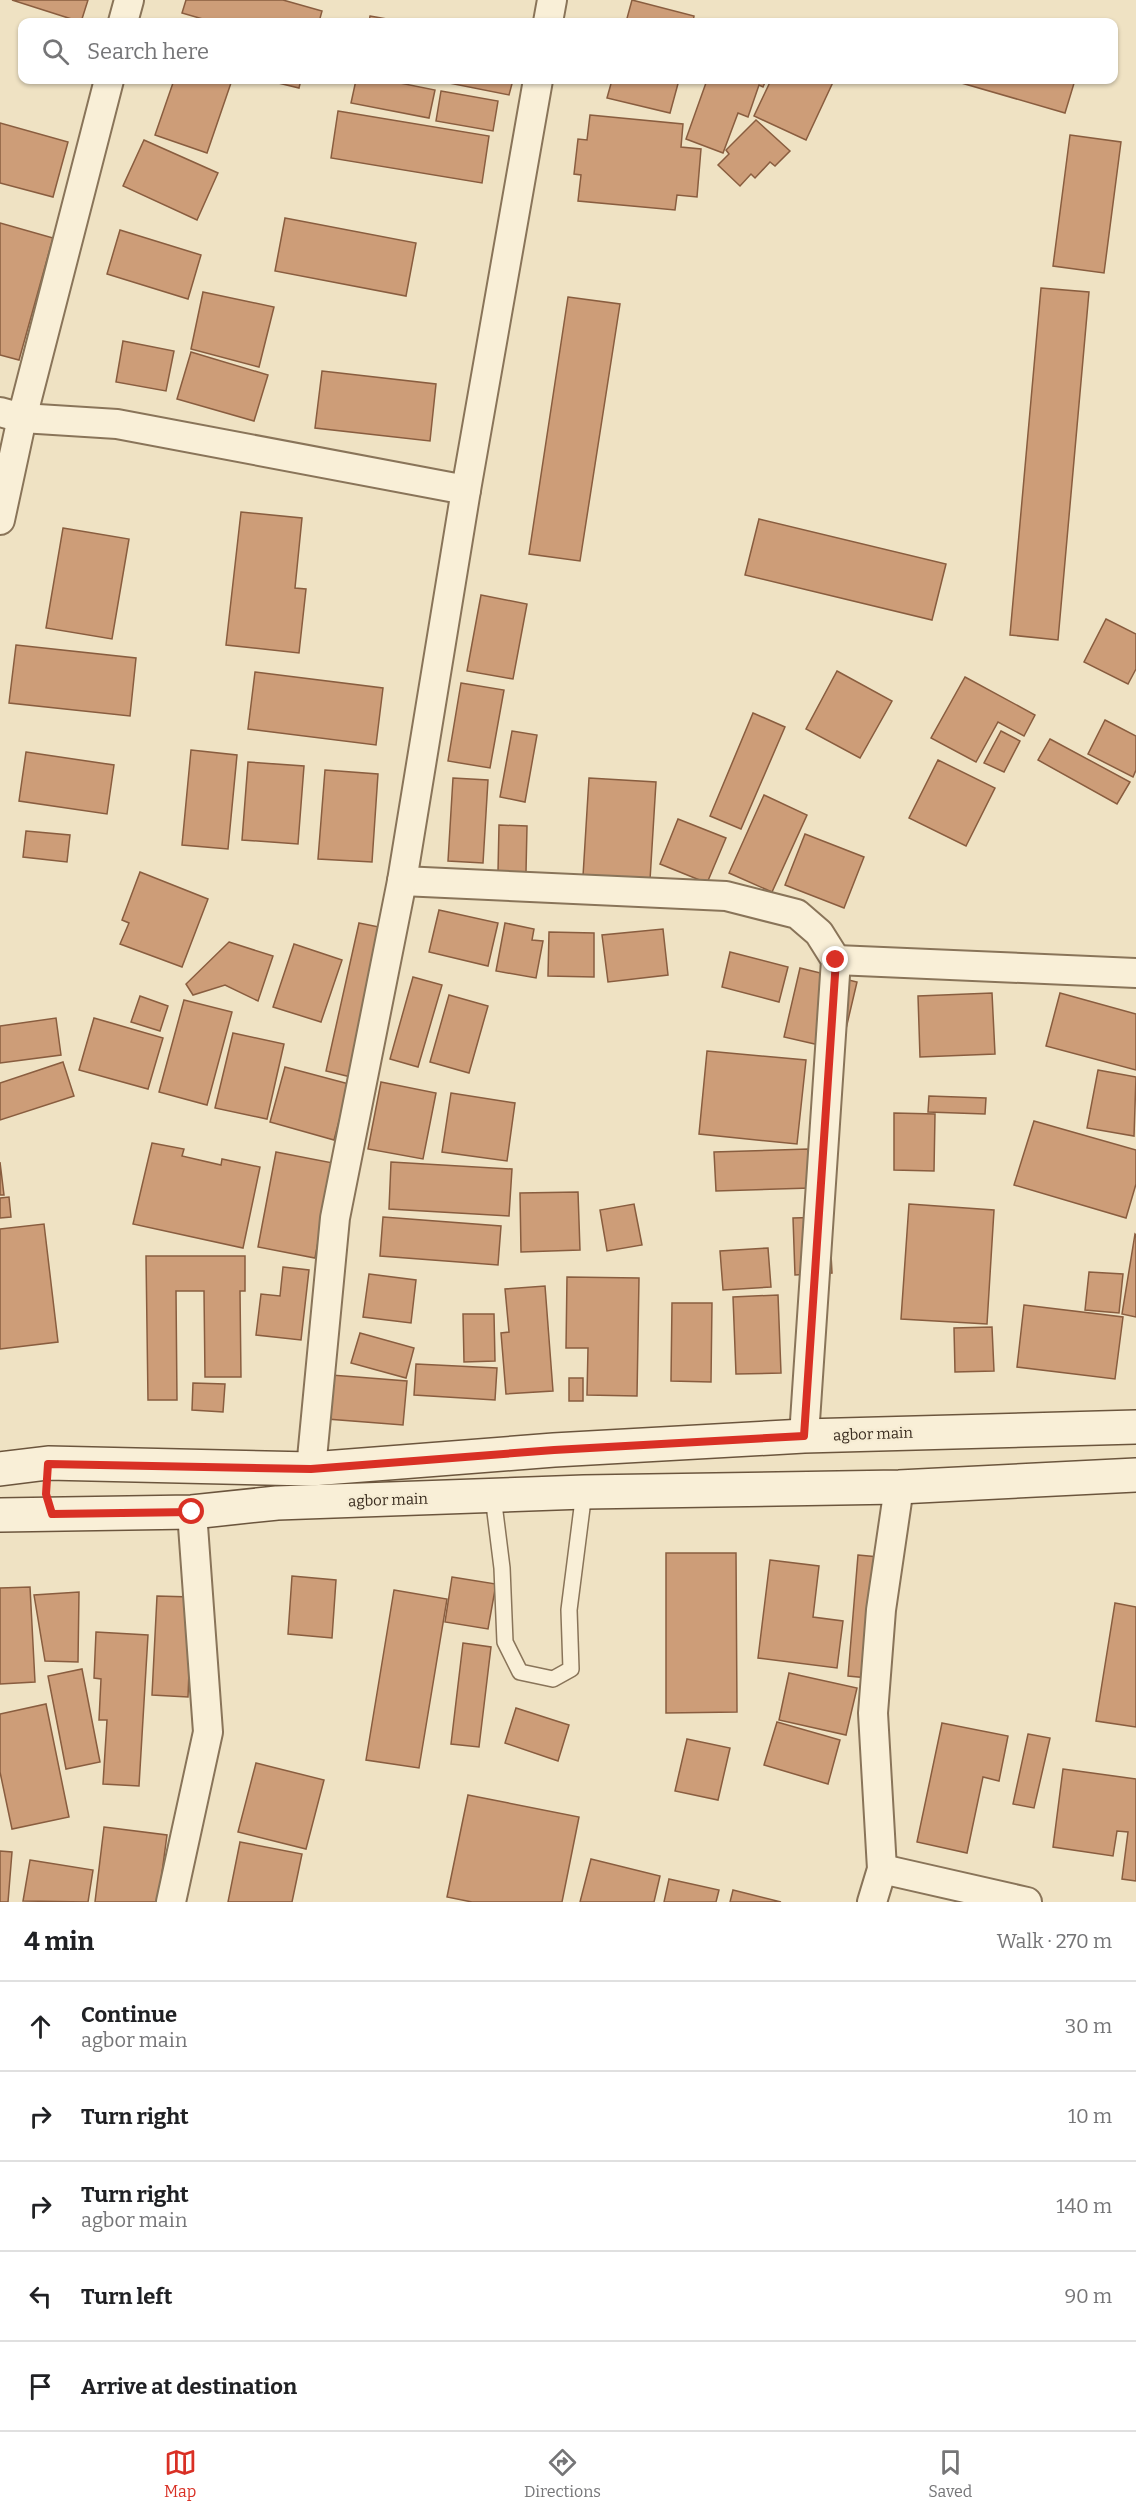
<!DOCTYPE html>
<meta charset="utf-8">
<style>
body{margin:0;font-family:Bitter,serif;background:#f6f6f6;color:#202124}
.stop{position:absolute;width:18px;height:18px;margin:-14px;border:4px solid #d93025;border-radius:50%;background:#fff}
.stop.end{background:#d93025;border-color:#fff;box-shadow:0 2px 6px #0008}
.list{margin:0;padding:0;list-style:none}
h2{display:flex;justify-content:space-between;align-items:center;height:78px;margin:0;padding:0 24px;font-size:26px}
h2 small{font-size:20px;font-weight:400;color:#757577}
.list li{display:grid;grid-template-columns:39px 1fr auto;gap:18px;align-items:center;box-sizing:border-box;height:90px;padding:0 24px;border-top:2px solid #e0e0e0}
.list b{display:block;font-size:22px;white-space:nowrap}
.list p{margin:0;font-size:20px;white-space:nowrap;color:#757577}
.list em{font-size:20px;font-style:normal;color:#757577}
.icon{flex:none;width:33px;height:33px;fill:none;stroke:currentColor;stroke-width:2;stroke-linecap:round;stroke-linejoin:round}
.map{position:relative;flex:none;width:1136px;height:1902px;overflow:hidden}
.search{position:absolute;background:#fff;box-shadow:0 2px 4px #0004;left:18px;right:18px;top:18px;height:66px;display:flex;align-items:center;gap:15px;box-sizing:border-box;padding:0 21px;border-radius:12px;color:#757577;font-size:22px}
.sheet{height:528px;background:#fff}
nav{display:flex;justify-content:space-around;align-items:center;box-sizing:border-box;height:84px;border-top:2px solid #e0e0e0;background:#fff;font-size:16px;color:#757577}
nav a{display:grid;justify-items:center;gap:3px}
nav .on{color:#d93025}
.map>svg:first-child{display:block}
.building{fill:#cd9d78;stroke:#895d3f;stroke-width:1.5}
.lines{fill:none;stroke-linecap:round;stroke-linejoin:round}
.lane-casing{stroke:#897459;stroke-width:18}
.street-casing{stroke:#897459;stroke-width:32}
.secondary-casing{stroke:#6b553d;stroke-width:36}
.lane{stroke:#f9efd7;stroke-width:15}
.street{stroke:#f9efd7;stroke-width:28}
.secondary{stroke:#f9efd7;stroke-width:33}
.route{stroke:#d93025;stroke-width:8}
.labels{text-anchor:middle;stroke-width:4.5;stroke-linejoin:round;paint-order:stroke}
.street-label{font-size:15px;fill:#392b1e;stroke:#f6ecd3}
</style>
<div class="map">
<svg width="1136" height="1902" viewBox="0 0 1136 1902">
<rect width="100%" height="100%" fill="#efe2c3"/>
<g class="building">
<polygon points="12,0 88,0 81,22"/>
<polygon points="186,0 283,0 322,11 319,22 213,22 182,13"/>
<polygon points="632,0 694,16 693,22 626,22"/>
<polygon points="370,16 404,22 369,22"/>
<polygon points="174,80 232,80 207,153 155,135"/>
<polygon points="266,80 301,80 299,88"/>
<polygon points="356,80 385,80 435,90 429,118 351,103"/>
<polygon points="434,80 513,80 509,95"/>
<polygon points="612,80 679,80 670,113 607,98"/>
<polygon points="707,80 766,80 763,87 759,85 748,117 738,113 723,153 686,139"/>
<polygon points="771,80 834,80 806,140 754,116"/>
<polygon points="951,80 1075,80 1065,113"/>
<polygon points="441,91 498,101 493,131 436,121"/>
<polygon points="338,111 489,136 482,183 331,158"/>
<polygon points="590,115 683,124 681,147 701,149 697,197 677,195 675,210 578,201 581,175 574,174 578,139 587,140"/>
<polygon points="756,120 790,151 775,166 770,162 755,178 751,174 740,186 718,165 729,154 726,150"/>
<polygon points="0,123 68,142 53,197 0,183"/>
<polygon points="1070,135 1121,142 1104,273 1053,266"/>
<polygon points="144,140 218,173 197,220 123,186"/>
<polygon points="285,218 416,243 406,296 275,271"/>
<polygon points="0,223 53,238 19,360 0,355"/>
<polygon points="120,230 201,255 188,299 107,274"/>
<polygon points="1041,288 1089,292 1058,640 1010,635"/>
<polygon points="203,292 274,307 259,367 191,349"/>
<polygon points="568,297 620,304 580,561 529,554"/>
<polygon points="123,341 174,351 166,391 116,382"/>
<polygon points="191,352 268,375 254,421 177,399"/>
<polygon points="322,371 436,384 430,441 315,428"/>
<polygon points="241,512 302,518 295,588 306,589 299,653 226,645"/>
<polygon points="759,519 946,564 932,620 745,575"/>
<polygon points="63,528 129,539 112,639 46,628"/>
<polygon points="481,595 527,604 513,679 467,671"/>
<polygon points="1106,619 1136,634 1136,669 1128,684 1084,662"/>
<polygon points="16,645 136,658 130,716 9,703"/>
<polygon points="837,671 892,701 860,758 806,729"/>
<polygon points="255,672 383,688 376,745 248,729"/>
<polygon points="965,677 1035,715 1024,736 998,722 976,762 931,738"/>
<polygon points="461,683 504,690 490,768 448,761"/>
<polygon points="753,713 785,727 741,829 710,816"/>
<polygon points="1105,720 1136,736 1136,770 1133,777 1088,754"/>
<polygon points="512,731 537,735 525,802 500,797"/>
<polygon points="1001,731 1020,741 1004,772 984,763"/>
<polygon points="1050,739 1130,782 1117,804 1038,760"/>
<polygon points="191,750 237,755 228,849 182,845"/>
<polygon points="26,752 114,765 107,814 19,801"/>
<polygon points="938,760 995,788 966,846 909,818"/>
<polygon points="248,762 304,766 298,844 242,840"/>
<polygon points="325,770 378,774 372,862 318,859"/>
<polygon points="453,778 488,780 483,863 448,861"/>
<polygon points="589,778 656,782 650,880 583,876"/>
<polygon points="764,795 807,815 772,892 729,873"/>
<polygon points="678,819 726,838 707,883 660,864"/>
<polygon points="499,825 527,826 526,872 498,872"/>
<polygon points="26,831 70,835 67,862 23,857"/>
<polygon points="805,834 864,857 844,908 785,885"/>
<polygon points="140,872 208,899 182,967 120,944 129,923 122,920"/>
<polygon points="439,910 498,923 488,966 429,952"/>
<polygon points="359,923 384,928 351,1077 326,1071"/>
<polygon points="505,923 534,929 532,940 543,941 536,978 496,971"/>
<polygon points="663,929 668,975 608,982 602,935"/>
<polygon points="549,932 594,933 594,977 548,976"/>
<polygon points="229,942 273,956 258,1001 225,985 193,995 186,984"/>
<polygon points="294,944 342,960 321,1022 273,1007"/>
<polygon points="730,952 788,967 779,1002 722,987"/>
<polygon points="800,968 857,982 841,1050 784,1037"/>
<polygon points="413,977 442,985 418,1067 390,1059"/>
<polygon points="992,993 995,1054 920,1057 918,996"/>
<polygon points="1060,993 1136,1014 1136,1070 1046,1046"/>
<polygon points="449,995 488,1006 469,1073 430,1062"/>
<polygon points="140,996 168,1006 160,1031 131,1022"/>
<polygon points="184,1000 232,1012 207,1105 159,1092"/>
<polygon points="56,1018 61,1055 0,1063 0,1026"/>
<polygon points="94,1018 163,1038 148,1089 79,1070"/>
<polygon points="233,1033 284,1044 267,1119 215,1108"/>
<polygon points="707,1051 806,1060 797,1144 699,1134"/>
<polygon points="63,1062 74,1096 0,1120 0,1083"/>
<polygon points="285,1067 349,1084 334,1140 270,1122"/>
<polygon points="1098,1070 1136,1077 1134,1136 1087,1128"/>
<polygon points="381,1082 436,1093 423,1159 368,1149"/>
<polygon points="451,1093 515,1103 507,1161 442,1152"/>
<polygon points="929,1096 986,1098 985,1114 928,1112"/>
<polygon points="894,1113 935,1114 934,1171 894,1170"/>
<polygon points="1034,1121 1136,1150 1136,1184 1126,1218 1014,1185"/>
<polygon points="152,1143 184,1149 182,1156 221,1165 222,1159 260,1167 243,1248 133,1224"/>
<polygon points="808,1149 810,1188 716,1191 714,1152"/>
<polygon points="276,1152 333,1163 315,1258 258,1247"/>
<polygon points="0,1162 4,1195 0,1195"/>
<polygon points="391,1162 512,1169 509,1216 389,1209"/>
<polygon points="578,1192 580,1250 521,1252 520,1193"/>
<polygon points="9,1197 11,1217 0,1218 0,1198"/>
<polygon points="634,1204 642,1245 607,1251 600,1210"/>
<polygon points="909,1204 994,1210 987,1324 901,1319"/>
<polygon points="383,1217 501,1226 498,1265 380,1256"/>
<polygon points="829,1217 832,1273 795,1275 793,1218"/>
<polygon points="44,1224 58,1342 0,1349 0,1229"/>
<polygon points="1135,1234 1136,1235 1136,1317 1122,1314"/>
<polygon points="768,1248 771,1287 723,1290 720,1251"/>
<polygon points="146,1256 245,1256 245,1291 240,1291 241,1377 205,1377 204,1291 176,1291 177,1400 148,1400"/>
<polygon points="283,1267 309,1270 301,1340 256,1335 261,1294 280,1296"/>
<polygon points="1089,1272 1123,1274 1119,1313 1085,1310"/>
<polygon points="369,1274 416,1280 411,1323 363,1317"/>
<polygon points="567,1277 639,1278 637,1396 587,1395 588,1348 566,1348"/>
<polygon points="545,1286 553,1391 506,1394 501,1333 509,1332 505,1289"/>
<polygon points="778,1295 781,1373 736,1374 733,1297"/>
<polygon points="672,1303 712,1303 711,1382 671,1381"/>
<polygon points="1024,1305 1123,1317 1115,1379 1017,1367"/>
<polygon points="463,1314 494,1314 495,1361 464,1362"/>
<polygon points="992,1327 994,1371 955,1372 954,1328"/>
<polygon points="360,1333 414,1348 406,1378 351,1363"/>
<polygon points="416,1364 497,1368 495,1400 414,1395"/>
<polygon points="331,1375 407,1381 403,1425 327,1419"/>
<rect x="569" y="1378" width="14" height="23"/>
<polygon points="193,1383 225,1384 223,1412 192,1410"/>
<polygon points="666,1553 736,1553 737,1712 666,1713"/>
<polygon points="858,1555 900,1559 889,1680 848,1676"/>
<polygon points="770,1560 819,1566 813,1617 843,1621 837,1668 758,1658"/>
<polygon points="292,1576 336,1580 332,1638 288,1634"/>
<polygon points="452,1577 496,1584 488,1629 445,1622"/>
<polygon points="30,1587 35,1682 0,1684 0,1588"/>
<polygon points="394,1590 447,1599 419,1768 366,1760"/>
<polygon points="79,1592 78,1662 45,1661 34,1595"/>
<polygon points="157,1596 192,1597 188,1697 152,1695"/>
<polygon points="1115,1603 1136,1607 1136,1727 1096,1721"/>
<polygon points="96,1632 148,1635 139,1786 103,1784 107,1720 99,1720 101,1679 94,1678"/>
<polygon points="463,1643 491,1647 479,1747 451,1744"/>
<polygon points="82,1669 100,1762 66,1769 48,1676"/>
<polygon points="789,1673 857,1688 846,1735 779,1720"/>
<polygon points="46,1704 69,1817 12,1829 0,1772 0,1714"/>
<polygon points="516,1708 569,1725 558,1761 505,1743"/>
<polygon points="777,1722 840,1740 828,1784 764,1765"/>
<polygon points="942,1723 1008,1736 999,1781 983,1777 967,1853 917,1842"/>
<polygon points="1028,1734 1050,1738 1034,1808 1013,1804"/>
<polygon points="687,1739 730,1748 718,1800 675,1791"/>
<polygon points="256,1763 324,1780 306,1849 238,1832"/>
<polygon points="1063,1769 1136,1779 1136,1881 1122,1879 1128,1832 1117,1831 1113,1856 1053,1847"/>
<polygon points="468,1795 579,1817 562,1902 472,1902 447,1897"/>
<polygon points="104,1827 167,1835 158,1902 95,1902"/>
<polygon points="240,1842 302,1854 292,1902 228,1902"/>
<polygon points="0,1851 12,1852 8,1902 0,1902"/>
<polygon points="591,1859 660,1876 654,1902 580,1902"/>
<polygon points="30,1860 93,1870 88,1902 23,1901"/>
<polygon points="669,1879 719,1890 716,1902 664,1902"/>
<polygon points="733,1890 781,1902 730,1902"/>
</g>
<g class="lines">
<g class="lane-casing">
<polyline id="lane" points="493,1496 502,1568 505,1642 520,1672 553,1679 571,1669 569,1610 584,1492"/>
</g>
<g class="street-casing">
<g id="street">
<polyline points="123,22 129,0"/>
<polyline points="548,22 552,0"/>
<polyline points="0,412 22,418 117,424 466,490"/>
<polyline points="0,520 22,418 109,80"/>
<polyline points="402,881 726,896 797,914 819,933 836,960 804,1436"/>
<polyline points="836,960 1136,973"/>
<polyline points="311,1469 335,1218 402,881 466,490 538,80"/>
<polyline points="882,1869 1027,1902"/>
<polyline points="171,1902 208,1732 192,1512"/>
<polyline points="872,1902 882,1869 873,1713 881,1610 899,1487"/>
</g>
</g>
<g class="secondary-casing">
<g id="secondary">
<polyline points="0,1469 48,1463 311,1469 554,1450 804,1436 1136,1427"/>
<polyline points="0,1515 192,1512 277,1503 584,1492 899,1487 1136,1475"/>
</g>
</g>
<use href="#lane" class="lane"/>
<use href="#street" class="street"/>
<use href="#secondary" class="secondary"/>
</g>
<g class="lines">
<polyline class="route" points="192,1512 52,1514 46,1494 48,1464 311,1469 554,1450 804,1436 836,960"/>
</g>
<g class="labels">
<g class="street-label">
<text transform="translate(873 1434) rotate(-2)" y="5">agbor main</text>
<text transform="translate(388 1500) rotate(-2)" y="5">agbor main</text>
</g>
</g>
</svg>
<div class="stop" style="left:192px;top:1512px"></div>
<div class="stop end" style="left:836px;top:960px"></div>
<div class="search"><svg class="icon" aria-label="search" viewBox="0 0 24 24"><circle cx="10" cy="10" r="6"/><path d="M15 15l6 6"/></svg>Search here</div>
</div>
<section class="sheet">
<h2>4 min<small>Walk · 270 m</small></h2>
<ul class="list">
<li><svg class="icon" aria-label="ahead" viewBox="0 0 24 24"><path d="M12 20V5M6 11l6-6 6 6"/></svg><div><b>Continue</b><p>agbor main</p></div><em>30 m</em></li>
<li><svg class="icon" aria-label="right" viewBox="0 0 24 24"><path d="M7 20v-9h11M14 6l5 5-5 5"/></svg><div><b>Turn right</b></div><em>10 m</em></li>
<li><svg class="icon" aria-label="right" viewBox="0 0 24 24"><path d="M7 20v-9h11M14 6l5 5-5 5"/></svg><div><b>Turn right</b><p>agbor main</p></div><em>140 m</em></li>
<li><svg class="icon" aria-label="left" viewBox="0 0 24 24"><path d="M17 20v-9H6M10 6l-5 5 5 5"/></svg><div><b>Turn left</b></div><em>90 m</em></li>
<li><svg class="icon" aria-label="arrive" viewBox="0 0 24 24"><path d="M6 21V4h12l-3 4 3 4H6"/></svg><div><b>Arrive at destination</b></div></li>
</ul>
</section>
<nav>
<a class="on"><svg class="icon" aria-label="map" viewBox="0 0 24 24"><path d="M3 6l6-2 6 2 6-2v14l-6 2-6-2-6 2zM9 4v14M15 6v14"/></svg>Map</a>
<a><svg class="icon" aria-label="directions" viewBox="0 0 24 24"><path d="M12 3l9 9-9 9-9-9zM9 14v-3h6M13 9l2 2-2 2"/></svg>Directions</a>
<a><svg class="icon" aria-label="saved" viewBox="0 0 24 24"><path d="M7 4h10v16l-5-4-5 4z"/></svg>Saved</a>
</nav>
